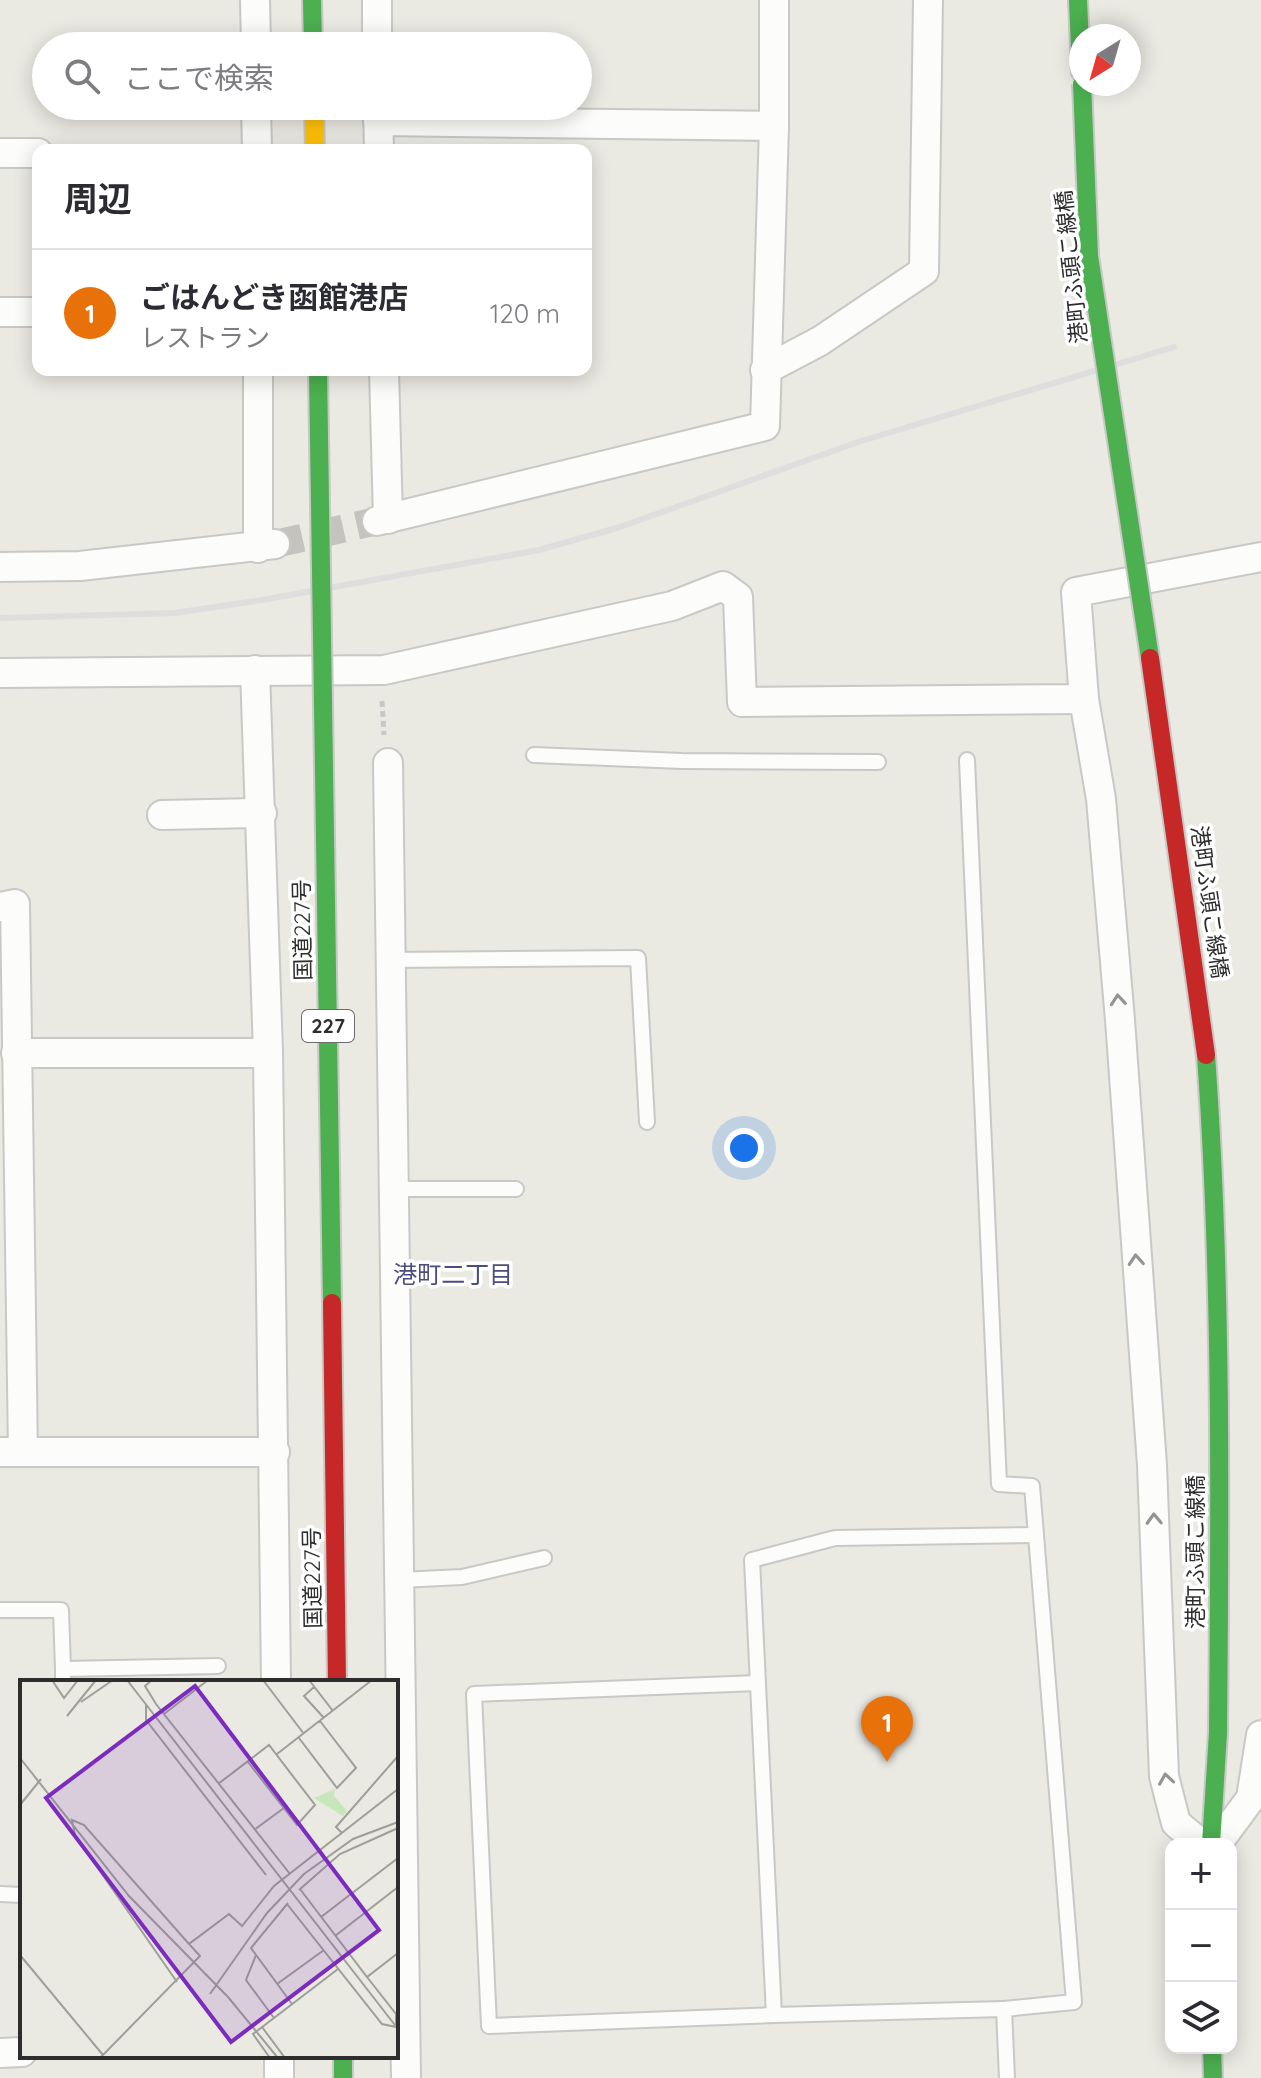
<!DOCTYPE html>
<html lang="ja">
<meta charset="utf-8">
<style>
body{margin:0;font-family:Quicksand,"Noto Sans JP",sans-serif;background:#f2f2f3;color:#2b2b33}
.controls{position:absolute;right:24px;bottom:24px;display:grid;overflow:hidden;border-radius:16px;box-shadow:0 4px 20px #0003}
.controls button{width:72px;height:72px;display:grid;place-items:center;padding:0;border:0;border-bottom:2px solid #e1e1e2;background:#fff;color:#2b2b33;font:40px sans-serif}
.compass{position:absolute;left:1069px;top:24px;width:72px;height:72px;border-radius:50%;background:#fff;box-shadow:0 4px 20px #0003;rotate:217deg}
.you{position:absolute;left:744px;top:1148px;width:28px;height:28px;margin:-20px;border:6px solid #fff;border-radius:50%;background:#1a73e8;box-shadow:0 0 0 12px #1a73e833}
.badge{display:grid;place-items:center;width:52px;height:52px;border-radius:50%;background:#6f6f6c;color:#fff;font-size:26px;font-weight:700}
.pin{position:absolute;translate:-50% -66px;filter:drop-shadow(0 2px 4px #0008)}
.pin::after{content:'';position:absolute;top:42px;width:28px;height:24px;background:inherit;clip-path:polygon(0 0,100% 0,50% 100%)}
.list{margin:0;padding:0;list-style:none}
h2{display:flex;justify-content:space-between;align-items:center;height:104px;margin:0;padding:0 32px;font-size:34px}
h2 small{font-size:26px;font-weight:400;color:#7c7c81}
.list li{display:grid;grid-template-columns:52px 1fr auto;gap:24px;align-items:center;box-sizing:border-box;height:128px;padding:0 32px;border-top:2px solid #e1e1e2}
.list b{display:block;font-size:30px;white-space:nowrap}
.list p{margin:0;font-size:26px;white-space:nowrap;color:#7c7c81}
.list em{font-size:26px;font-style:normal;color:#7c7c81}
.icon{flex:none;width:44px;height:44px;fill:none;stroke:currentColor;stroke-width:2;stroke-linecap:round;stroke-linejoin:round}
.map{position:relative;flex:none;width:1261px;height:2078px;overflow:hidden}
.search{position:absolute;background:#fff;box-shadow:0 4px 20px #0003;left:32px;top:32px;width:560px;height:88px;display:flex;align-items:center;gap:20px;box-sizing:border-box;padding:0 28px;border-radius:44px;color:#7c7c81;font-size:30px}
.panel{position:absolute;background:#fff;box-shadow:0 4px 20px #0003;left:32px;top:144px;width:560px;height:232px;border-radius:16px}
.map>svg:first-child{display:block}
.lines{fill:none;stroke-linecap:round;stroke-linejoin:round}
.street-tunnel{stroke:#c4c3be;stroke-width:28;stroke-dasharray:28 14;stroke-linecap:butt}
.lane-casing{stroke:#c8c8c7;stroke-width:18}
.street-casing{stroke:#c8c8c7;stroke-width:32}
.fast-casing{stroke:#c8c8c7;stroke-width:22}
.slow-casing{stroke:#c8c8c7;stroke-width:22}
.path{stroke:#c8c8c8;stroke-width:5;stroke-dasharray:6 4;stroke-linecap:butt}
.lane{stroke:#fcfcfb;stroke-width:14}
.street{stroke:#fcfcfb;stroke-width:28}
.fast{stroke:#4caf50;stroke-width:18}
.slow{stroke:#ffc107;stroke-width:18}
.rail{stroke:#dededf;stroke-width:6}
.fast-bridge-casing{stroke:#c8c8c7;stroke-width:22;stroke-linecap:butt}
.jam-bridge-casing{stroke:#c8c8c7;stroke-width:22;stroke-linecap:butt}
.fast-bridge{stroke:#4caf50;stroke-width:18}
.jam-bridge{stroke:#c62828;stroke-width:18}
.oneway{stroke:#949494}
.labels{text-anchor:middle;stroke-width:7;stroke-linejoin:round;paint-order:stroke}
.shield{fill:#fff;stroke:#6c6c6c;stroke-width:2}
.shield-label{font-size:20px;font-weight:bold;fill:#2d2d2d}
.street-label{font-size:22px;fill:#2d2d2d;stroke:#fff}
.neighbourhood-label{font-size:24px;fill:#4b4d7f;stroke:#fff}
.inset-road{fill:none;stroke:#9e9e9a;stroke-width:2}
.view{fill:#7b2cbf;fill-opacity:0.15;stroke:#7b2cbf;stroke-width:4}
.inset-edge{fill:none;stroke:#2d2d2d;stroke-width:4}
</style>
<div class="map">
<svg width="1261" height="2078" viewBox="0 0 1261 2078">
<rect width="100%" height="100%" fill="#eae9e2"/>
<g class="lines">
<polyline class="street-tunnel" points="275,544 377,521"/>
<g class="lane-casing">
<g id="lane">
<polyline points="534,755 682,761 878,762"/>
<polyline points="967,760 999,1484 1032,1486 1074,2002 1004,2009 1007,2078"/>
<polyline points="389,960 638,958 647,1122"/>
<polyline points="394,1189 516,1189"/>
<polyline points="400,1580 462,1577 544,1558"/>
<polyline points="0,1610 61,1610 63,1669"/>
<polyline points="63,1682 63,1669 218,1666"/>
<polyline points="758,1683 474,1694 489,2026 774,2015"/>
<polyline points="0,1894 22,1895"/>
<polyline points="1004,2009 774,2015 752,1560 835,1538 1036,1535"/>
</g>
</g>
<g class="street-casing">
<g id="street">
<polyline points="255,0 256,46"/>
<polyline points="377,0 377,46"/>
<polyline points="256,106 257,150"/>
<polyline points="378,106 379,150"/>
<polyline points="378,121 774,126"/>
<polyline points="0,153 38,153"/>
<polyline points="0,312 38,312"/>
<polyline points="384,370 388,519"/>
<polyline points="765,370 820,341 924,271 928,0"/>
<polyline points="377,521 765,426 774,126 774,0"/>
<polyline points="258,548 258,370"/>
<polyline points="0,567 80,566 275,544"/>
<polyline points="255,670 268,1053 276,1682"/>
<polyline points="0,673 384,670 672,606 723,586 738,597 742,702 1084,699 1076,592 1261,557"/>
<polyline points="1084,699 1101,799 1120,1020 1152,1465 1164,1776 1176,1823 1201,1844"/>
<polyline points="388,763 406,2078"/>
<polyline points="162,815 262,813"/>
<polyline points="0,907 15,904 23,1452"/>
<polyline points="16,1053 268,1053"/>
<polyline points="0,1452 275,1452"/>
<polyline points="1217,1844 1251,1798 1261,1735"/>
<polyline points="0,2053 22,2052"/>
<polyline points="279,2056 279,2078"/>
</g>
</g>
<g class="fast-casing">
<g id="fast">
<polyline points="312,0 313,46"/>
<polyline points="1078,0 1081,72"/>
<polyline points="1211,1844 1218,1733"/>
<polyline points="1212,2048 1213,2078"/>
<polyline points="343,2056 343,2078"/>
</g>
</g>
<g class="slow-casing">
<polyline id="slow" points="314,106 315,150"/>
</g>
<polyline class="path" points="382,701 384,735"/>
<use href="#lane" class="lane"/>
<use href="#street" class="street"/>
<use href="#fast" class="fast"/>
<use href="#slow" class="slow"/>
<polyline class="rail" points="0,618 175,613 262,600 539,550 620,527 858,442 1174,347"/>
<g class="fast-bridge-casing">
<g id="fast-bridge">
<polyline points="1082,84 1089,256 1150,658"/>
<polyline points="318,370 332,1303"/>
<path d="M 1206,1055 C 1222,1281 1220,1506 1218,1733"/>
</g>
</g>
<g class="jam-bridge-casing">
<g id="jam-bridge">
<polyline points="1150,658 1206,1055"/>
<polyline points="332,1303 337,1682"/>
</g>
</g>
<use href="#fast-bridge" class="fast-bridge"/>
<use href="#jam-bridge" class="jam-bridge"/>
</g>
<defs><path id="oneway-chevron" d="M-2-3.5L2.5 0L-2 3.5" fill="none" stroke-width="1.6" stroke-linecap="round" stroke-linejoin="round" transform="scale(2)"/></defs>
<g class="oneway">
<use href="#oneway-chevron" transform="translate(1118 1000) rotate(-95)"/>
<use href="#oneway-chevron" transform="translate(1136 1260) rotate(-94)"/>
<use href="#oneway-chevron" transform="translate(1154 1519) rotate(-92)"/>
<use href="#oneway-chevron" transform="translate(1166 1779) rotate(-99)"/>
</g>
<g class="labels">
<rect class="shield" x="302" y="1010" width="52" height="32" rx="6"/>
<g class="shield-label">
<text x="328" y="1033">227</text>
</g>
<g class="street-label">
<text transform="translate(1071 267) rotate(-96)" y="8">港町ふ頭こ線橋</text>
<text transform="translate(1210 902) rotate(82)" y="8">港町ふ頭こ線橋</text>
<text transform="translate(302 930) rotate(-91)" y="8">国道227号</text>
<text transform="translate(1195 1552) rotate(-90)" y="8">港町ふ頭こ線橋</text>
<text transform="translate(312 1578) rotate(-91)" y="8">国道227号</text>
</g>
<g class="neighbourhood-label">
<text x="453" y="1283">港町二丁目</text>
</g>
</g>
<g transform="translate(20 1680)">
<rect width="378" height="378" fill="#eae9e2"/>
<path d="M 315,109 L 314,116 L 327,131 L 323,136 L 294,118 Z" fill="#c7e7ba"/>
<path class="inset-road" d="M 32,0 L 44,18 L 58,0M 107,0 L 378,349M 132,0 L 125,6 L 136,24 L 270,194M 243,0 L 284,54M 289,0 L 313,31M 294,7 L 284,16 L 304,38M 61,22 L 93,0M 126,25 L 126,40 L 246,195M 144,34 L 188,0M 47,36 L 76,0M 279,58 L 317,108 L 336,88 L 300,41M 257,74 L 352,0M 0,78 L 109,216 L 208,317 L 258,378M 198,104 L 249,65 L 295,125 L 277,145 L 228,82M 0,125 L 21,99M 234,150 L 264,128M 322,153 L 316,147 L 378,76M 280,209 L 347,297 L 378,273M 279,210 L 320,174 L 378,148M 268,223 L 231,268 L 272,324M 267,224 L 362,344 L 376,347 L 376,334 L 347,297M 301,237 L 378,178M 315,256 L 378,207M 0,275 L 83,375M 236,275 L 226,300 L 254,338M 157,302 L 55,155 L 52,140 L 64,145 L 169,264M 257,304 L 304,270M 190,314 L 247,233 L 284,194 L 333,159 L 378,142M 242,347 L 265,378M 80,378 L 180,276 L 169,264 L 209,234 L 222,246 L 254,206 L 378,109M 250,378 L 233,354 L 318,289"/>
<path class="view" d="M 175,6 L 359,250 L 211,362 L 26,118 Z"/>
<rect width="378" height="378" class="inset-edge"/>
</g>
</svg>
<div class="controls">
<button>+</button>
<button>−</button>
<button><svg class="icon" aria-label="layers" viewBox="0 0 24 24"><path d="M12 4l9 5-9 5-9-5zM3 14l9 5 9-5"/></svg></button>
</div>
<svg class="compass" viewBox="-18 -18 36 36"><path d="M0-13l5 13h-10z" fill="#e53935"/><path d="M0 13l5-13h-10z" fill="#7c7c81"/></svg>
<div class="you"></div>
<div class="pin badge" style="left:887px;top:1762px;background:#e8710a">1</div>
<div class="search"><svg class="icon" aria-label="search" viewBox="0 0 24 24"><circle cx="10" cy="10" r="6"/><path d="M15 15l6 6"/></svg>ここで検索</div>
<section class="panel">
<h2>周辺<small></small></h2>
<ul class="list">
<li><span class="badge" style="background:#e8710a">1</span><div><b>ごはんどき函館港店</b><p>レストラン</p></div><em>120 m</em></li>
</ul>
</section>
</div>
